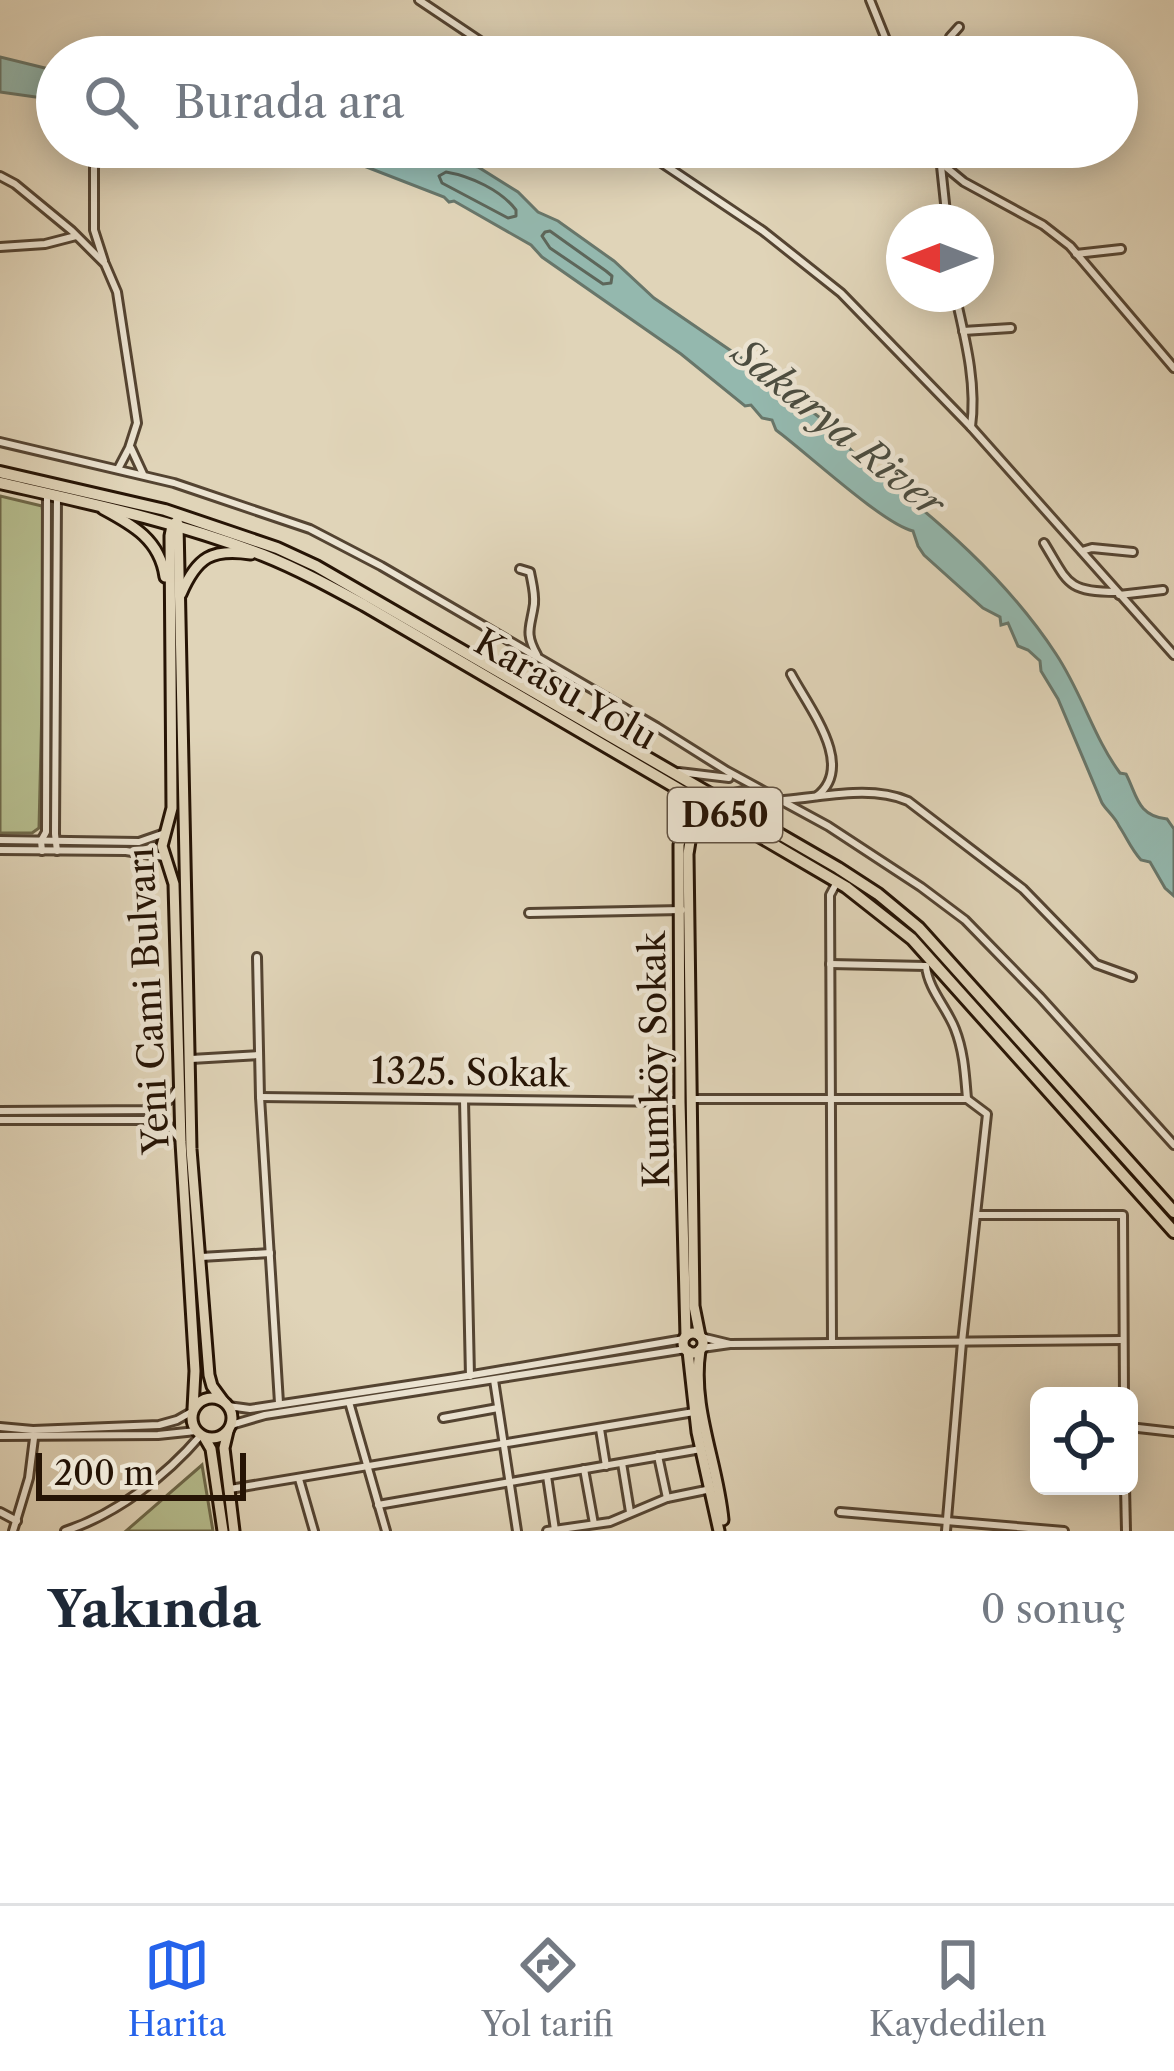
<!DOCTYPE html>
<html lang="tr">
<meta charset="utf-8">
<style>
body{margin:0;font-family:"Libre Caslon Text",serif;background:#f6f6f7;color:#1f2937}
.controls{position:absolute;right:36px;bottom:36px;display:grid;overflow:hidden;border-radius:18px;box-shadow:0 6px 30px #0003}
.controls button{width:108px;height:108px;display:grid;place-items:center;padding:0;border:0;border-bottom:3px solid #e0e1e3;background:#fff;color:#1f2937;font:60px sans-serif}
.compass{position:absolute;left:886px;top:204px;width:108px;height:108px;border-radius:50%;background:#fff;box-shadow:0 6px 30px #0003;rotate:270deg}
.scale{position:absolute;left:36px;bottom:30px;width:210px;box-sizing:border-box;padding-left:12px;border:6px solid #261405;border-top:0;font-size:33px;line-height:42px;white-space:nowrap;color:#261405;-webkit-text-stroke:9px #ebe3d1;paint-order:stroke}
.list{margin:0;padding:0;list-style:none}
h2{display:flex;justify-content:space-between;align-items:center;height:156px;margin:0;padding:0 48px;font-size:51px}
h2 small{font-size:39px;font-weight:400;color:#747a83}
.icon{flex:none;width:66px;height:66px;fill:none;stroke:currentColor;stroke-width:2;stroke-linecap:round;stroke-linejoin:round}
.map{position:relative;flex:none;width:1174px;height:1531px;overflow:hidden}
.search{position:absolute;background:#fff;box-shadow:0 6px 30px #0003;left:36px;right:36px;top:36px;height:132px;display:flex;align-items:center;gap:30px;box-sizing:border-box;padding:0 42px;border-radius:66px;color:#747a83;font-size:45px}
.sheet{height:372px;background:#fff}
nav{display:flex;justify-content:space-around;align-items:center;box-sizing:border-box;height:168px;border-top:3px solid #e0e1e3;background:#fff;font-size:33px;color:#747a83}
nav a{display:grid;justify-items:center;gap:6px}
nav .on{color:#2563eb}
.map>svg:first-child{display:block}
.green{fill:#b5bc8d;stroke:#6e6849;stroke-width:3}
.water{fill:#94b8ae;stroke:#68766a;stroke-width:3}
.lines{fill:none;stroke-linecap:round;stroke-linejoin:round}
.shore{stroke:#5d665a;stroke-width:3}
.minor-casing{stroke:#544432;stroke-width:12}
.major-casing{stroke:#261405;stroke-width:15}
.highway-casing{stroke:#261405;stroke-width:16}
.minor{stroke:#ebe3d1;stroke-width:6}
.major{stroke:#e0d4b8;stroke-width:9}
.highway{stroke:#e0d4b8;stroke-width:10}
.labels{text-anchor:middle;stroke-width:9;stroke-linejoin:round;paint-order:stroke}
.shield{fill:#ebe3d1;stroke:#615242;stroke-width:3}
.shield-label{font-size:33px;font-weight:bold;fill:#261405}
.street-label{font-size:36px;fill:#261405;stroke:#ebe3d1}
.water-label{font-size:39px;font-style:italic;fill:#4c4d40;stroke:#ebe3d1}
</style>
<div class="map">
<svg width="1174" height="1531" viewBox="0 0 1174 1531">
<rect width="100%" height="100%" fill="#e0d4b8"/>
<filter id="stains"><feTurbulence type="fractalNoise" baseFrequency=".00167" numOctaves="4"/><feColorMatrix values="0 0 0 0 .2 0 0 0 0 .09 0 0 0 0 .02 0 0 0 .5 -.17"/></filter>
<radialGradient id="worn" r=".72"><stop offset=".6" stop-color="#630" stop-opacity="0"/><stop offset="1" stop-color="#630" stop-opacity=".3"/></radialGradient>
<g class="green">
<polygon points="0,496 42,506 46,540 39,828 32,833 0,833"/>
<polygon points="202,1465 213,1531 126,1531"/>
</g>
<g class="water">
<polygon points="0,57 57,71 57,100 0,92"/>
<path d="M 315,147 L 412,147 L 437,158 L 478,167 L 518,192 L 538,212 L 558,221 L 614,261 L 654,298 L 765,374 L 819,417 L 854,453 L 860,454 L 867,465 C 937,519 1007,579 1056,654 C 1082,693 1094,738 1120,773 L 1126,774 C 1137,795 1137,816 1167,819 L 1174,829 L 1174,896 L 1165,888 L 1150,862 L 1141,860 C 1131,849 1127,838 1119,826 C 1115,817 1106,810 1102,803 L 1058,699 L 1041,671 L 1040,661 L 1028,650 L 1018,646 L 1008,623 L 1001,625 L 1000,617 L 983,608 L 924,555 L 918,546 L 913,531 C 883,524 807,453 776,430 L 772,420 L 762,418 L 751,405 L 745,406 L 681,354 L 542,257 L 531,245 L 454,201 L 449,202 L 444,197 Z"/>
</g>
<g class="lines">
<g class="shore">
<path d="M 446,172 C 470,176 501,190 516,210 L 516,216 L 508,218 L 442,183 L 439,176 Z"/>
<polygon points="550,231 606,271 612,276 611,283 603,284 550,248 542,236 545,232"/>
</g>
<g class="minor-casing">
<g id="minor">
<polyline points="419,0 504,57"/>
<polyline points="870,0 893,57"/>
<polyline points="947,57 950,37 959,27"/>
<polyline points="982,57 1011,54 1021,57"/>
<polyline points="638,147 763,231 841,293 971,427 1174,655"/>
<polyline points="933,147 941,163 964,182 1043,225 1070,246 1174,368"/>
<polyline points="80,150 89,152 94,159 94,230 104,261"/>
<polyline points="941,166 947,222"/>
<polyline points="0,176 15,184 72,231 105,264 117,292 137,423 129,448 118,469"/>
<polyline points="0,247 45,244 76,236"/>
<polyline points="1076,254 1121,249"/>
<path d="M 955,294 C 965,338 977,383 971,427"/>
<polyline points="963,331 1011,328"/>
<polyline points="0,442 174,483 310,529 381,566 657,727 727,771 828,826 921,887 965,920 1040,997 1174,1145"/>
<polyline points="131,448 143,474"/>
<polyline points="57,496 55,834 57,851"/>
<path d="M 1044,543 C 1068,582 1066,592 1116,592"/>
<polyline points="1082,551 1092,548 1133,552"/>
<path d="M 520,569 L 530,572 C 532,583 535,593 534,604 C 531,627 524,632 537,655"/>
<polyline points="1119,595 1163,590"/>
<path d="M 791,674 C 809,708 856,766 817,796"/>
<polyline points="679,772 729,778"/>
<polyline points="720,796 747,790 760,791"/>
<path d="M 784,800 C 825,797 870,785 908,801 L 1023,889 L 1096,964 L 1132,977"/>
<polyline points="0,840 139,842 162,834"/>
<polyline points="0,850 126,851 164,857"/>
<polyline points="42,851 41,841 46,832 47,494"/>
<polyline points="529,913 682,910"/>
<polyline points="257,957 260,1097 279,1403"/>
<polyline points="191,1059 259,1055"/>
<polyline points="260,1097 680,1102"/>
<path d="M 691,1099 L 967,1099 C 965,1075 964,1052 955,1029 C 947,1008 928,989 926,966 L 830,964"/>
<polyline points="464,1100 470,1376"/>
<polyline points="0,1111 154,1110 171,1099 176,1091"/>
<polyline points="0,1120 157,1120 170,1127 180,1140"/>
<polyline points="977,1215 1123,1215 1124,1396"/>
<polyline points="201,1257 270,1253"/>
<polyline points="701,1337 730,1344 702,1348"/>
<polyline points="832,1343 830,895 837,882"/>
<polyline points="730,1344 1122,1340"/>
<polyline points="494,1380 517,1531"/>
<polyline points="349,1402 386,1531"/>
<polyline points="228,1406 250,1409 455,1378 684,1339"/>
<polyline points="443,1418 498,1408"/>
<polyline points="231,1425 265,1415 686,1349"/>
<polyline points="0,1427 33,1430 159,1425 177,1420 193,1411"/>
<polyline points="1129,1427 1174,1432"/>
<polyline points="600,1429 606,1466"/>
<polyline points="0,1436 158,1435 196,1431"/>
<polyline points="658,1456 667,1498"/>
<polyline points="622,1463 630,1512"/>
<polyline points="584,1469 594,1524"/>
<polyline points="547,1476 555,1530"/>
<polyline points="299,1479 314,1531"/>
<polyline points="1125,1486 1126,1531"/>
<polyline points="230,1489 694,1412"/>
<polyline points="378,1505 701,1449"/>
<polyline points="0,1512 17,1521"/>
<polyline points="840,1512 1064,1531"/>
<polyline points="13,1531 29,1478 34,1438"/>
<path d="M 65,1531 C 117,1514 166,1476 201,1435"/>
<polyline points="547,1531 610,1522 667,1498 711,1489"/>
<polyline points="946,1531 962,1342 987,1114 967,1099"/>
</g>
</g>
<g class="major-casing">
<g id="major">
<path d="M 103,509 C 133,525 160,540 165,577"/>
<polyline points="177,521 172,526 170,536 172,808 162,846 174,884 181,1142 195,1371 193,1409"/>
<polyline points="178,524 191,1149 209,1375 212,1386 223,1401"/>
<path d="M 181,594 C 197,557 212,548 251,554"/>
<circle cx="693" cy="1343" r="10"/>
<polyline points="686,1336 680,1102 679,845 687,813 698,798"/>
<polyline points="700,1336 694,1306 688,854 691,835 711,802"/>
<path d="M 700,1350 C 691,1408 718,1463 723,1520"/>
<polyline points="688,1351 697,1432 719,1531"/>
<circle cx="212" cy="1418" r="20"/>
<polyline points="228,1431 224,1448 234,1531"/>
<polyline points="204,1437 211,1449 223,1531"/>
</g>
</g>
<g class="highway-casing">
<g id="highway">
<polyline points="0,472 165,510 277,548 316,566 838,868 878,894 919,928 1174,1212"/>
<path d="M 0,483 C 88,503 179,522 263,555 C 298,569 331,587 364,605 L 846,887 L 912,939 L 1174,1232"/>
</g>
</g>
<use href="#minor" class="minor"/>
<use href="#major" class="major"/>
<use href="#highway" class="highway"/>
</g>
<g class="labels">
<rect class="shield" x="668" y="788" width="114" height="54" rx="9"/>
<g class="shield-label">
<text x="725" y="827">D650</text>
</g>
<g class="street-label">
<text transform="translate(566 689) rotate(30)" y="13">Karasu Yolu</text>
<text transform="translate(148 1001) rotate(-93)" y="13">Yeni Cami Bulvarı</text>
<text transform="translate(654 1060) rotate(-91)" y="13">Kumköy Sokak</text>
<text transform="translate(470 1072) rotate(1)" y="13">1325. Sokak</text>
</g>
<g class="water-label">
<text transform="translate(839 428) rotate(39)" y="14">Sakarya River</text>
</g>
</g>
<rect width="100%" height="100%" filter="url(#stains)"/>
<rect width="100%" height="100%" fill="url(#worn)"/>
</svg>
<div class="controls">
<button><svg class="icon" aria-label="locate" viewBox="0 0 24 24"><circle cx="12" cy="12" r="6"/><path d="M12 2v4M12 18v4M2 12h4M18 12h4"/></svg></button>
</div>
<svg class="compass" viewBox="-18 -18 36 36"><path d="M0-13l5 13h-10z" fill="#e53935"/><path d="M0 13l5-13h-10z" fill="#747a83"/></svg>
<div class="scale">200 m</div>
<div class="search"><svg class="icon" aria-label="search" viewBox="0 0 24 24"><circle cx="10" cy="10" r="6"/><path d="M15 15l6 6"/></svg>Burada ara</div>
</div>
<section class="sheet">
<h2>Yakında<small>0 sonuç</small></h2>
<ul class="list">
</ul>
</section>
<nav>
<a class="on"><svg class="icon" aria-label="map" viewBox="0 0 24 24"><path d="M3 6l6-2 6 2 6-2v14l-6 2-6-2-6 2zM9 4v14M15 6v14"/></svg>Harita</a>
<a><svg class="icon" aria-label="directions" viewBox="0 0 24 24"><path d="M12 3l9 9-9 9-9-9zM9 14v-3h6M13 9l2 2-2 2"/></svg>Yol tarifi</a>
<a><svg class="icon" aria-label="saved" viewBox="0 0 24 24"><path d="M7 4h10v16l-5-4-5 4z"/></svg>Kaydedilen</a>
</nav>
